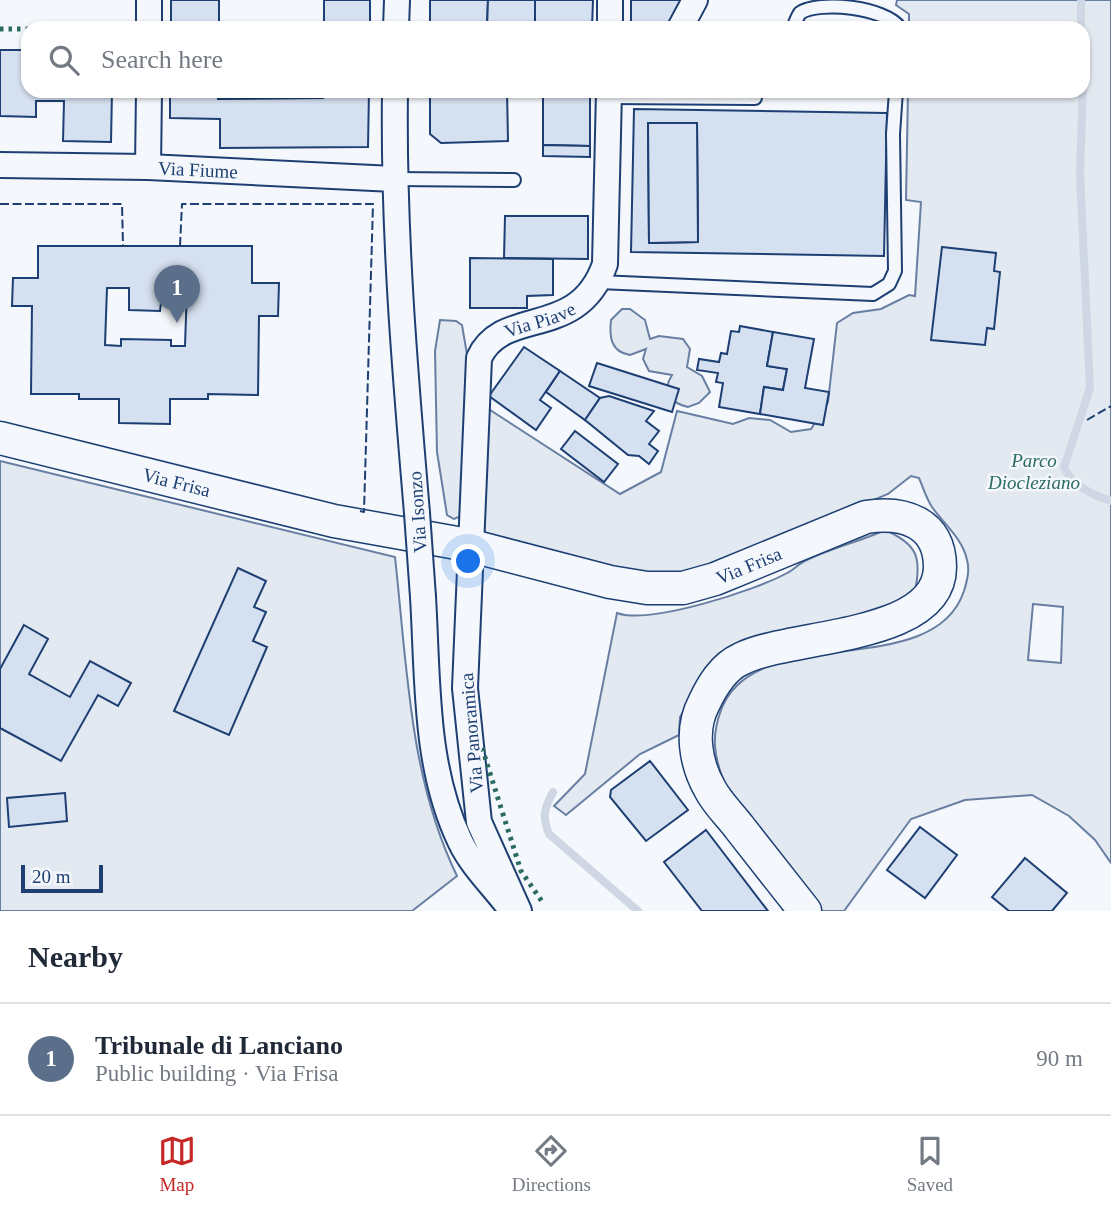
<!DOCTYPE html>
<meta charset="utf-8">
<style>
body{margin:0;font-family:Georgia,serif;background:#f2f2f3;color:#1f2937}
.scale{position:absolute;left:21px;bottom:18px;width:82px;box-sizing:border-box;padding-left:7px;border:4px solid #1d3f73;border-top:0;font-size:19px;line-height:24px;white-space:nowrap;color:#1d3f73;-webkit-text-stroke:5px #f4f7fb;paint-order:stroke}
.you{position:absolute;left:469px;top:562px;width:24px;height:24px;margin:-18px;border:5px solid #fff;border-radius:50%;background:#1a73e8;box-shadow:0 0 0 10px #1a73e833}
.badge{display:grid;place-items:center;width:46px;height:46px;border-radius:50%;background:#c62828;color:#fff;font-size:23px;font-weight:700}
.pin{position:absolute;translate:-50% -58px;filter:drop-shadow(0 2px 4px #0008)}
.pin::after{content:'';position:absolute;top:37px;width:24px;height:21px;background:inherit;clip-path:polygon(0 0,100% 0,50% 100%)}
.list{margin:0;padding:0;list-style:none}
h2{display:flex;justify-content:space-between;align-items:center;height:91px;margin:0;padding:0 28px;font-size:30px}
h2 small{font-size:23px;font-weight:400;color:#747a83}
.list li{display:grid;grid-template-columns:46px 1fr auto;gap:21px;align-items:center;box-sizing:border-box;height:112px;padding:0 28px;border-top:2px solid #e0e1e3}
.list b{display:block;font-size:26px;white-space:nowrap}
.list p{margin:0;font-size:23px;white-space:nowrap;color:#747a83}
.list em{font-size:23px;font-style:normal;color:#747a83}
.icon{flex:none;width:38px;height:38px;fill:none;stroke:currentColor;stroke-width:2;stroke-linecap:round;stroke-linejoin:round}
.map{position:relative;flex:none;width:1111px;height:911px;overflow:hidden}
.search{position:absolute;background:#fff;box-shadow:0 2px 5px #0004;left:21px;right:21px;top:21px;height:77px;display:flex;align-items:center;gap:18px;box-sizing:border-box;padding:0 24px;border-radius:21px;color:#747a83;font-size:26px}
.sheet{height:203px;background:#fff}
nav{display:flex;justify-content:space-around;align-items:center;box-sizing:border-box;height:98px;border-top:2px solid #e0e1e3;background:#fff;font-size:19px;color:#747a83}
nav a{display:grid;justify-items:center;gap:4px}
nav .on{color:#c62828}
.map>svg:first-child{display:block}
.green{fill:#e3e9f0;stroke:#687fa3;stroke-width:2;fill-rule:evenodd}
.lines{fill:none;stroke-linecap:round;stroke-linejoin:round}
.stream{stroke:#cfd7e4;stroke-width:8}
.building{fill:#d5e0f0;stroke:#1d3f73;stroke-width:2;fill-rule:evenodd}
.service-casing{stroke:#1d3f73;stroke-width:16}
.minor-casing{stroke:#1d3f73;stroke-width:28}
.tertiary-casing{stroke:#1d3f73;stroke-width:35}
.service{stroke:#f4f7fb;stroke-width:12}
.minor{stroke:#f4f7fb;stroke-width:24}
.tertiary{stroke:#f4f7fb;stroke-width:32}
.minor-bridge-casing{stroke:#1d3f73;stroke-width:28;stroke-linecap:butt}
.minor-bridge{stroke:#f4f7fb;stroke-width:24}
.hedge{stroke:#2c6c60;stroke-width:5;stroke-dasharray:3.5 5;stroke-linecap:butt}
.fence{stroke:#1d3f73;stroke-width:2;stroke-dasharray:9 3.5;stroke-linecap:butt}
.labels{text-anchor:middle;stroke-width:5;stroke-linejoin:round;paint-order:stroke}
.street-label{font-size:19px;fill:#1d3f73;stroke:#f4f7fb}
.park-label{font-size:19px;font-style:italic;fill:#2c6c60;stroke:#f4f7fb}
</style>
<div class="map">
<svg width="1111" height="911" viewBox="0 0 1111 911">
<rect width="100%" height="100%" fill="#f4f7fb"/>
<g class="green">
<path d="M 897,0 L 1111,0 L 1111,863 L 1095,840 L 1069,816 L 1032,795 L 965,800 L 911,819 L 844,911 L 822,911 L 724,782 C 714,756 711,737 721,710 C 755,619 933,684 964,591 C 967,581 970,570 967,560 C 963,539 943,523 932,507 C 926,498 923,487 919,478 L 911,476 L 888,494 L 714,567 L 664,575 L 631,573 L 482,536 L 487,408 L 620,494 L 661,472 L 677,411 L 733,424 L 749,418 L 770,420 L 791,432 L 811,429 L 828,402 L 837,323 L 853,313 L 881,309 L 909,295 L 915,296 L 921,202 L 906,200 L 908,91 L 1083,91 L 1083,28 L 909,28 L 909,14 L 896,5 ZM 1033,604 L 1063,607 L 1061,663 L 1028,660 Z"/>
<path d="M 622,309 L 630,309 L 645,320 L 650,339 L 659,336 L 683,339 L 690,349 L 687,367 L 702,376 L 710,392 L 699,403 L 688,407 C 671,403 661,392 672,375 L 649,371 L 643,359 L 646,349 L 630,355 C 611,352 609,337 611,320 Z"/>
<polygon points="440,320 456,321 462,325 468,360 461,516 454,519 447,515 437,452 435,351"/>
<path d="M 0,461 L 395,557 C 407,665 409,777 457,876 L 412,911 L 0,911 Z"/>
<path d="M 885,530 C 917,544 922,557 915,591 L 905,599 L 835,622 L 701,682 L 680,717 L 679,735 L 640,754 L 566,815 L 554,806 L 585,774 L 617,613 C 649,625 757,590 787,573 C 794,570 798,564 805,561 C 831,548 859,542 885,530 Z"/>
</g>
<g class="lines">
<g class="stream">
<polyline points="1081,0 1081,28"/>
<path d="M 1083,84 L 1080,174 L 1090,388 L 1064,467 C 1072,486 1093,495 1111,501"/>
<path d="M 553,792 C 544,808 542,817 549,834 L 638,911"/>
</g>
</g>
<g class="building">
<rect x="171" y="0" width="48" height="28"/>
<rect x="324" y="0" width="46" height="28"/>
<polygon points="430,0 488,0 487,28 430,28"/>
<polygon points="488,0 535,0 535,28 487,28"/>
<polygon points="535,0 593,0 592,28 535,28"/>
<polygon points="631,0 685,0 671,28 631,28"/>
<polygon points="0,50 28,50 28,91 112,91 111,142 63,141 64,101 36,101 36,117 0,116"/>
<polygon points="170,91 218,91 218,99 323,98 323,91 369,91 368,147 220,148 220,119 170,118"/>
<polygon points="430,91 507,91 508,141 441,143 430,134"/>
<polygon points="554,91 578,91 578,96 590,96 590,146 543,145 543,96 554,96"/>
<path d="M 634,109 L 887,113 L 884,256 L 631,252 ZM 648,123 L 697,123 L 698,242 L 649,243 Z"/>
<polygon points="648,123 697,123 698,242 649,243"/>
<polygon points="543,145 590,146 590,157 543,156"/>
<polygon points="505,216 588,216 588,259 504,258"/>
<path d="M 38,246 L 252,246 L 252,283 L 279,283 L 278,316 L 259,316 L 258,395 L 208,394 L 208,399 L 170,399 L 170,424 L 119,423 L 119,399 L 79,399 L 79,394 L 31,394 L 32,306 L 12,306 L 13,278 L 38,278 ZM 163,286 L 187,287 L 185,346 L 171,346 L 171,340 L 121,339 L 121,346 L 105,345 L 107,288 L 129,288 L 129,310 L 160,311 Z"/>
<polygon points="942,247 996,253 994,271 1000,272 994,329 987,328 985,345 931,340"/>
<polygon points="470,258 553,259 553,295 527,296 527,308 470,308"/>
<polygon points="740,326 773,332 767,366 787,369 783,390 764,387 760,414 719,407 723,383 716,382 718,373 697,370 699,359 719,362 721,353 727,354 731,331 739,332"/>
<polygon points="773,332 814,339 805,388 829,392 823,425 760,414 764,387 783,390 787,369 767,366"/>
<polygon points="524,347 560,371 540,400 551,408 536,430 489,396"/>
<polygon points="597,363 679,389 672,412 589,386"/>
<polygon points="560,371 600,398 585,420 546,392"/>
<polygon points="609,396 654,411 646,421 659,431 649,444 658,451 649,464 639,456 628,455 585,420 600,398"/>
<polygon points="575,431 618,464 604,482 561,449"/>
<polygon points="238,568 266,581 254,607 266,612 253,641 267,647 229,735 174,711"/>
<polygon points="24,625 48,639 29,674 70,697 90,661 131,683 118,706 98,695 61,761 0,728 0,669"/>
<polygon points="650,761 688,810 646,841 610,797 611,790"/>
<polygon points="65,793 67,821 9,827 7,798"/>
<polygon points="920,827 957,855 925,898 887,870"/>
<polygon points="706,830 768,911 702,911 664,862"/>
<polygon points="1025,858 1067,893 1052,911 1009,911 992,897"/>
</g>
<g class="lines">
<g class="service-casing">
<g id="service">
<path d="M 793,28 C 795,24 797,17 800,13 C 819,0 885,7 900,28"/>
<polyline points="609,97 755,98"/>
<polyline points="394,179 514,180"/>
<polyline points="599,282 873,294 889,284 895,271 893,134 896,91"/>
</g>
</g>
<g class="minor-casing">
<g id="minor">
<polyline points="149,28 149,0"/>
<polyline points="396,28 397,0"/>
<polyline points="610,28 610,0"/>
<polyline points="680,28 695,0"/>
<path d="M 395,91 C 393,232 405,372 417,513"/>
<path id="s1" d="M 0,165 L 148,167 L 394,179"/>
<polyline points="148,167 149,91"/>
<path d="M 423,597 C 428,678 424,766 460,841 C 470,863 490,883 505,902"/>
<path id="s2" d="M 519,911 L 479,822 L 465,688 L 479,358 C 503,305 578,342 605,264 L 609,91"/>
</g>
</g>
<g class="tertiary-casing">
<g id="tertiary">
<path id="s3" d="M 0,438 L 334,521 L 468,545 L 610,582 L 647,588 L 683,588 L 715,579 L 866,517 C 903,511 940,522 940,567 C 940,640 789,634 741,659 C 723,667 712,686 704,703 C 690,729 695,763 710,789 C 717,803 730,815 739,827 C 761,855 783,883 805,911"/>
</g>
</g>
<use href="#service" class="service"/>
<use href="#minor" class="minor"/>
<use href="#tertiary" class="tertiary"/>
<g class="minor-bridge-casing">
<polyline id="minor-bridge" points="417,513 423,597"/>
</g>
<use href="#minor-bridge" class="minor-bridge"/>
<g class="hedge">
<polyline points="0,29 28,29"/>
<polyline points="482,748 521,871 543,903"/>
</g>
<g class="fence">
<polyline points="0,204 122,204 123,246"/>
<polyline points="180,246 182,204 373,204 364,512 360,511"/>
<polyline points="1087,420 1111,406"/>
</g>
</g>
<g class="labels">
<g class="street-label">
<text dy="7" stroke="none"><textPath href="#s1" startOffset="198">Via Fiume</textPath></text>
<text dy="7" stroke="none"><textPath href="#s2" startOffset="637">Via Piave</textPath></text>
<text dy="7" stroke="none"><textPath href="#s3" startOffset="182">Via Frisa</textPath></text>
<text transform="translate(417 512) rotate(-94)" y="7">Via Isonzo</text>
<text dy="7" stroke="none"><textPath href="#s3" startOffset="770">Via Frisa</textPath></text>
<text transform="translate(471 733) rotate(-95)" y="7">Via Panoramica</text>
</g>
<g class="park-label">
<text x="1034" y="467">Parco<tspan x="1034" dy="22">Diocleziano</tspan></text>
</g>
</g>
</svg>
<div class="scale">20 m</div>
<div class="you"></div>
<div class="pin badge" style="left:177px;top:323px;background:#5c6f8a">1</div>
<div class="search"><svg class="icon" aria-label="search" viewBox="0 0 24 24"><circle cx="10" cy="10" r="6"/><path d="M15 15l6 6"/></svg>Search here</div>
</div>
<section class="sheet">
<h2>Nearby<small></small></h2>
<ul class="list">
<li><span class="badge" style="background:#5c6f8a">1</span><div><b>Tribunale di Lanciano</b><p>Public building · Via Frisa</p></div><em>90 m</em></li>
</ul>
</section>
<nav>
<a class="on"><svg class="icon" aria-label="map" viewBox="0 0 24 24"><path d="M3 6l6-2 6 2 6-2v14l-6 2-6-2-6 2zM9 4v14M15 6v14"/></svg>Map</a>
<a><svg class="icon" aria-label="directions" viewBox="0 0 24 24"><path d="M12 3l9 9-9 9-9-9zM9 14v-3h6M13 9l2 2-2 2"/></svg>Directions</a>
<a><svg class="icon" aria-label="saved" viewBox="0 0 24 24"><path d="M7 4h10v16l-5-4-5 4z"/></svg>Saved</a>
</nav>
